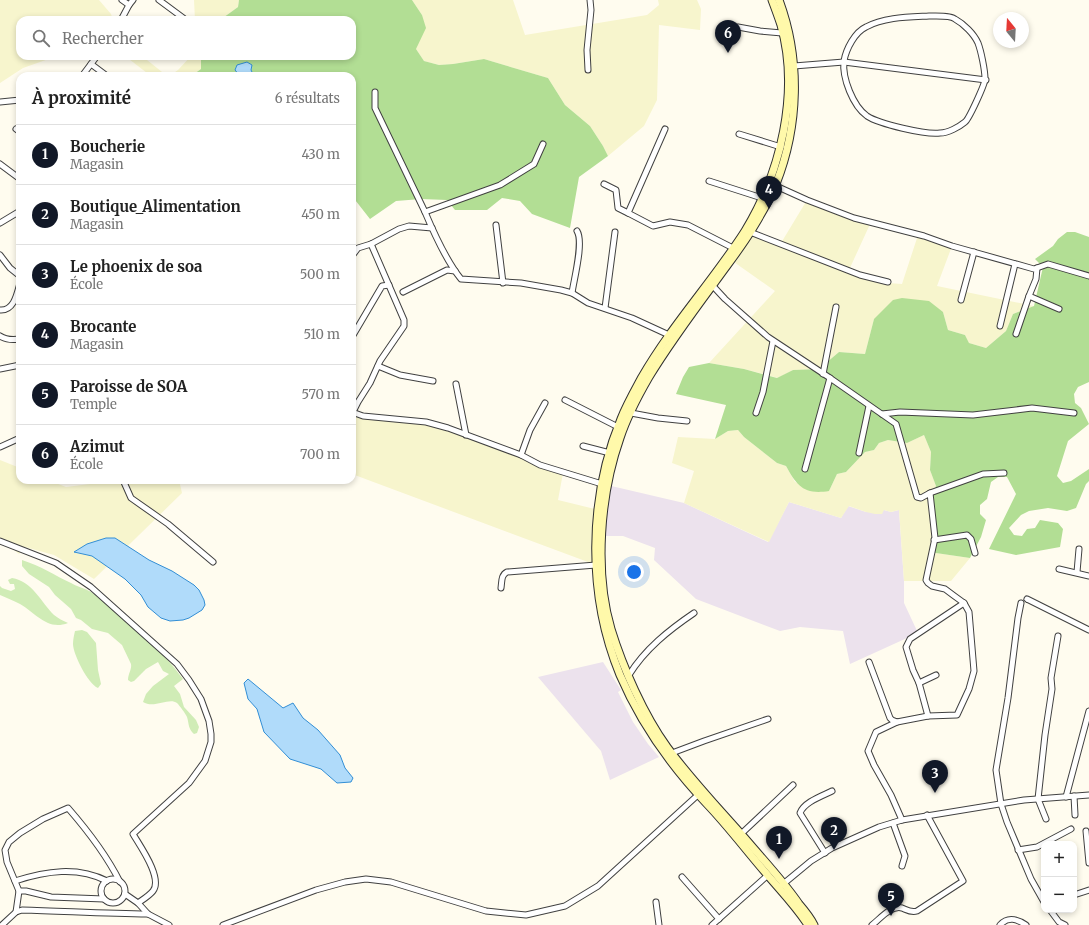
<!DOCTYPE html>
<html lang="fr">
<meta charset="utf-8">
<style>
body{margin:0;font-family:Merriweather,serif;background:#f6f6f6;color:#222}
.controls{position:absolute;right:12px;bottom:12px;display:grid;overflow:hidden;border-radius:8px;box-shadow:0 2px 6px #0003}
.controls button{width:36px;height:36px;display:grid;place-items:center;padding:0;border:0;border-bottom:1px solid #e0e0e0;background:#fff;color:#222;font:20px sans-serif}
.compass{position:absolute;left:993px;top:12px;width:36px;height:36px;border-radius:50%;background:#fff;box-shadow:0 2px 6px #0003;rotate:342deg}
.you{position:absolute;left:634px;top:572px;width:14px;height:14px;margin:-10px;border:3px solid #fff;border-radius:50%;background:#1a73e8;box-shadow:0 0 0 6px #1a73e833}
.badge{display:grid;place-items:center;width:26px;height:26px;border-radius:50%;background:#111827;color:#fff;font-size:13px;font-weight:700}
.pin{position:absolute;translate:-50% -33px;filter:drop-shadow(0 1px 2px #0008)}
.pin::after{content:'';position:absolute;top:21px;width:14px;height:12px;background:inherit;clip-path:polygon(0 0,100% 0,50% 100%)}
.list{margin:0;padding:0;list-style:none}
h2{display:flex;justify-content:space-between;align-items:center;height:52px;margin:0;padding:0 16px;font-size:17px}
h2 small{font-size:13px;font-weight:400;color:#767676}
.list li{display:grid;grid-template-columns:26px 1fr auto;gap:12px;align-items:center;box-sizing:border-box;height:60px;padding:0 16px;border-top:1px solid #e0e0e0}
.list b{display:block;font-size:15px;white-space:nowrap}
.list p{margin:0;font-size:13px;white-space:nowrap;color:#767676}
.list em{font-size:13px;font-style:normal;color:#767676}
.icon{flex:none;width:22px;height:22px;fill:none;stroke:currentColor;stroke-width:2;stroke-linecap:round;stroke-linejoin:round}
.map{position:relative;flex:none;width:1089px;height:925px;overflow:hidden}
.search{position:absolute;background:#fff;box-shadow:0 2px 6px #0003;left:16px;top:16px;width:340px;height:44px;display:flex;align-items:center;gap:10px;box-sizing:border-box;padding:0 14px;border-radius:12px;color:#767676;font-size:15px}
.panel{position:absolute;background:#fff;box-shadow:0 2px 6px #0003;left:16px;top:72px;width:340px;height:412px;border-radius:12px}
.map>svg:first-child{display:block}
.industrial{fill:#ece2ed}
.farmland{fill:#f7f5cd}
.green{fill:#d0ecb6}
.forest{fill:#b2de94}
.water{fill:#b0dbfa;stroke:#328ed5}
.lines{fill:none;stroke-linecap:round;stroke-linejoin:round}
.street-casing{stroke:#414141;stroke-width:7}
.secondary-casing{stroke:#303030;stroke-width:9}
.street{stroke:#fff;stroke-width:5}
.secondary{stroke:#fff9aa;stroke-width:7}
</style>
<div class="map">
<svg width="1089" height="925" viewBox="0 0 1089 925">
<rect width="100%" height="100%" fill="#fffcef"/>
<g class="industrial">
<polygon points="607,485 684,503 768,542 789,502 841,518 848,506 866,512 884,510 891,512 899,510 904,581 904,603 918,633 850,664 843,631 800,627 780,631 696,599 654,560 655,548 623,536 602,536"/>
<polygon points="603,662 621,690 618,692 633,722 648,744 659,757 610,780 601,751 538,677"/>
</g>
<g class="farmland">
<polygon points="0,0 99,0 111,14 113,20 20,20 20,56 57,56 23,68 0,83"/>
<polygon points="194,0 239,0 238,7 220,20 195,20"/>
<polygon points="412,0 513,0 525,35 647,15 659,5 658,0 697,0 701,9 700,30 659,25 657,100 644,126 608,156 603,146 590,126 565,105 548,78 484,59 453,64 439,65 424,61 416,49 422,15"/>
<polygon points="125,56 142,56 167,76 151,76"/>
<polygon points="191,56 201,56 201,69 191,76 169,76 178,70"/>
<polygon points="807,200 871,222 849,270 888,283 902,284 919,232 952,246 937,286 1034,306 1013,314 1006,331 986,348 969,343 965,335 948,330 943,312 874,319 865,354 839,352 819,369 793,370 778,378 744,369 709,363 775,291 731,260 750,232 781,243"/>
<polygon points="352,412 363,416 426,422 563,473 558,500 603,511 596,565 352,474"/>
<polygon points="738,430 744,437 777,463 786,466 795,482 829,491 837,474 846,472 865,452 874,450 879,443 888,440 907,443 924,435 931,452 930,470 936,486 929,503 938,536 929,552 970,558 951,581 904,581 899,510 891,512 884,510 882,514 875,514 866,512 849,506 841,518 789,502 769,542 684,503 694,471 672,463 678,437 715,439 728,431"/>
<polygon points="0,460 20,468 20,480 48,480 66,487 122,480 179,480 182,493 94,579 54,555 25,547 19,554 0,539"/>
</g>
<g class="green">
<path d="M 22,560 C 41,566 54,575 71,583 C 77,587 85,588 91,592 C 127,616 158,645 183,679 L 174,686 L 180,694 L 184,707 L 196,720 L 199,727 L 197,733 L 194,734 C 188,729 189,723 187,717 C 185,713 180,706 177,703 C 169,697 154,709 143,702 L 146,694 L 153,686 L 169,674 L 163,671 L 158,662 L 146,669 L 134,681 L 131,682 L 128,680 C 128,674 132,669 131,664 L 122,645 L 108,633 L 92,629 L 81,620 L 76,618 L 71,609 L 55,595 L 49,587 L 29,574 L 22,566 Z"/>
<path d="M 12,578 C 32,581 41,602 54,615 C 58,618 63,621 68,623 C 47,631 36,613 20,604 C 14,601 7,598 0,595 L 0,586 L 2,588 L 11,591 L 15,589 L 14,584 L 10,584 L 8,580 Z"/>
<path d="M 82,630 L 87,632 L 96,643 L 98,670 L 101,684 L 98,688 C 88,684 73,654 73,644 C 73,640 74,635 75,631 Z"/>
</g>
<g class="forest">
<polygon points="239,0 412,0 422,15 426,28 416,49 424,61 439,65 453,64 484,59 548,78 565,105 590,126 603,146 608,156 579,177 570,228 532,214 520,201 502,198 487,210 455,210 447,200 421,199 396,201 370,219 352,196 352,76 191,76 201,69 201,56 352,56 352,20 220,20 238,7"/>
<path d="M 1067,232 L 1075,232 L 1089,237 L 1089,382 L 1078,387 L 1074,394 L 1075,403 L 1081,408 L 1089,424 L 1068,441 L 1057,476 L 1063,483 L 1071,481 L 1089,469 L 1089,481 L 1086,484 L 1076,508 L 1067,511 L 1048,508 L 1029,511 L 1021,515 L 1009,528 L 1014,535 L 1022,536 L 1027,529 L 1035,528 L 1040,520 L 1058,523 L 1063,529 L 1060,547 L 1016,555 L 989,549 L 1016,494 L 1007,477 L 998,477 L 991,482 L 987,499 L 980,505 L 980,514 L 986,520 L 981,537 L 970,558 L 929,552 L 938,536 L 929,503 L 936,486 L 930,470 L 931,452 L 924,435 L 907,443 L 888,440 L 879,443 L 874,450 L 865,452 L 846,472 L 837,474 L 829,491 C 804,495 797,486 786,466 L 777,463 L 744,437 L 738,430 L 728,431 L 715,439 L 726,405 L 676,394 L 683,377 L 689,367 L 709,363 L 744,369 L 777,378 L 793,370 L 819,369 L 839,352 L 865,354 L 874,319 L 893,300 L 902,298 L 929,301 L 943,312 L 948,330 L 965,335 L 969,343 L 986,348 L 1006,331 L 1013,314 L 1034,306 L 1043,267 L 1035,259 L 1053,246 L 1058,239 Z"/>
</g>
<g class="water">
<polygon points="247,62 252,65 251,70 254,76 240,76 235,70 237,65"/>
<polygon points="106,538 115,538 149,560 172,571 194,585 199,590 204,600 205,605 202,610 189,618 183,620 170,621 161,618 148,607 141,595 125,579 92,556 74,552 87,544"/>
<polygon points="248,679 283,708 293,703 303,718 318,730 340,755 345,768 353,778 351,782 337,783 321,769 290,759 264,732 257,709 248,699 244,683"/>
</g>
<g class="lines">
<g class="street-casing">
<g id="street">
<polyline points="159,0 186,20"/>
<polyline points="129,5 133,0"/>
<path d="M 929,16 C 935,16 951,15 955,19 C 964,24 974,34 978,43 C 981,51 985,70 985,79 C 985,84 969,119 965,122 C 959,127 948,133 940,133 C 926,135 879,124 867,116 C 853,106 842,78 844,61 C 846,49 855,32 866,27 C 884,17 909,17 929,16 Z"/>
<polyline points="121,20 129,5 122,0"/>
<polyline points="738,27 760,31 782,33"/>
<polyline points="91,64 107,76"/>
<polyline points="794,66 844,62 986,80"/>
<polyline points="588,70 587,50 591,10 590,0"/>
<polyline points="82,76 97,56"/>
<path d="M 375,92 L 375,108 L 425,212 C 433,231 448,263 461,279 L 521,283 L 561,290 L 572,293 L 588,303 L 632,318 L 669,335"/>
<polyline points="0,102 20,100"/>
<polyline points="16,129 20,132"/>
<polyline points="665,129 628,213 653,226 670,222 688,225 733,248"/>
<polyline points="739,134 781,147"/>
<polyline points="0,164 20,179"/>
<polyline points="709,181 762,198"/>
<polyline points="604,184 616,190 618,208 628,213"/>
<polyline points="776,186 807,200 854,218 924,236 952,246 1034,269 1048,264 1089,276"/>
<polyline points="425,212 500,185 534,164 543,144"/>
<polyline points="0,223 20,211"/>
<polyline points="496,225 503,283"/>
<polyline points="750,232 860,275 888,282"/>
<polyline points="0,255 10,268 20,276"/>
<polyline points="352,256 358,248 371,244 399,229 409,226 432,228"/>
<polyline points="1037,268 1036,279 1029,296 1059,309"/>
<polyline points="712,285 725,299 768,337 830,378 896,424 917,497 921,498 930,493 935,538 926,580 928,583 932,586 945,589 953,595 964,603 969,612 974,671 969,689 957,715 928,716 897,722 892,720 890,718 869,662"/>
<polyline points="403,292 447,270 455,271"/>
<path d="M 572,293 C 574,279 584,242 577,231"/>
<polyline points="961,300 974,252"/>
<polyline points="605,308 615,232"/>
<path d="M 0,310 C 14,311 17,294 20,283"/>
<polyline points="1000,326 1015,264"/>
<polyline points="1016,334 1029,296"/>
<path d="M 0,336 C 6,340 13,340 20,339"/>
<polyline points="352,337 382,286 389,285"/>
<polyline points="378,366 400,375 433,381"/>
<polyline points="0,369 20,365"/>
<polyline points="823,374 836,307"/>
<polyline points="456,384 466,435"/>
<polyline points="565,400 620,428"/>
<polyline points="352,412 363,416 426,422 448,428 521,455 540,465 602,484"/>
<polyline points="353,412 358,402 370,383 380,361 404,326 404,320 371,244"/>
<polyline points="631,413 658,418 687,421"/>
<polyline points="756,413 763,392 773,341"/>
<polyline points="882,414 900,412 973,415 1032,408 1074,413"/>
<polyline points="583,446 610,453"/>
<polyline points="0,447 20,438"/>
<polyline points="859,453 869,406"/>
<polyline points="521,455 530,430 545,403"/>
<polyline points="805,469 830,378"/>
<polyline points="123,480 131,498 168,524 213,562"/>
<polyline points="930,493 983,474 1004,473"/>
<polyline points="934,540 967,535 971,539 975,553"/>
<path d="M 0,541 L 56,563 L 91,587 L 177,664 L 189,680 L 201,699 L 209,721 L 211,734 L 211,742 L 205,761 L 189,783 L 133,834 C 140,846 163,878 153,891 C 149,896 142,900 138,903"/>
<polyline points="1059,569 1089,576"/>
<polyline points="1077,572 1079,549"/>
<path d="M 501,588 C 502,581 501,575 507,572 L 596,565"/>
<polyline points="1027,599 1089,630"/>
<polyline points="1021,603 1018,618 1008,698 996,770 1001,804 1007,822 1031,879 1044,902"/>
<path d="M 629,675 C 645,649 669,630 694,613"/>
<polyline points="919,683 913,670 906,647 910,639 964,603"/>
<polyline points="928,716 919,683 936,675"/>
<polyline points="897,722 876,732 868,751 874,765 891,795 902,820"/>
<polyline points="672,753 704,741 768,719"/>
<polyline points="1074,796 1075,815"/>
<polyline points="1066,797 1089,711"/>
<polyline points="1046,819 1038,799 1045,735 1052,689 1051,678 1058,636"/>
<polyline points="893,823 905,856 902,866"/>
<polyline points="1086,831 1089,863"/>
<polyline points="741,834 793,785"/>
<polyline points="1018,850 1037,847 1071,829"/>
<path d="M 825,853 L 800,813 C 804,802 822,796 832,791"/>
<polyline points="682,877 719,919"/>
<circle cx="113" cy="891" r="12"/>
<path d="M 15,881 C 46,871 77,866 107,881"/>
<polyline points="782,885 811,861 832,848 879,827 902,820 1024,800 1089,795"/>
<polyline points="19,891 26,891 51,897 104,899"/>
<polyline points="125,894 138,903 148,914 169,925"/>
<polyline points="1074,895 1089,890"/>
<polyline points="656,902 659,925"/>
<polyline points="1050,910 1059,922 1065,925"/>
<path d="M 16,912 L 19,891 L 7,862 L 5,850 L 9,842 L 20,833 L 43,819 L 68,808 C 88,831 106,854 120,882"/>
<path d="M 2,925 L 16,912 L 22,910 C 64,911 106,914 148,914"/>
<polyline points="223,925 316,890 345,882 366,879 391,882 486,911 526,915 565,906 598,886 700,793"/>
<polyline points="712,925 768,875"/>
<path d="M 872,925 C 880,919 891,905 902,908 C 907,910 911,913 917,911 L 963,881 L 927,815"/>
<path d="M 1000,925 C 1008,916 1017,919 1026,925"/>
</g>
</g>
<g class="secondary-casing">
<g id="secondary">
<path d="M 772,0 C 775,8 778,16 781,25 C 800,92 781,172 745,231 C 713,281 672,325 642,377 C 635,390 627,404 621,419 C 588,499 587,595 620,675 C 641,724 671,766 707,804 C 728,826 746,850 765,872 C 780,890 796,906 808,925"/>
<path d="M 779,0 C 801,59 799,126 776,184 C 770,200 760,216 751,231 C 740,249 727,265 715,282 C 692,313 669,344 649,377 C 638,396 627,417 620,438 C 600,495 594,571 611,629 C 623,668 644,715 667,747 C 692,781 722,812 749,843 C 766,863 784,882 799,904 C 805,911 810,917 814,925"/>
</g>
</g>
<use href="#street" class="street"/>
<use href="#secondary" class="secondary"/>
</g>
</svg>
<div class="controls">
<button>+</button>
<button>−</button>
</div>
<svg class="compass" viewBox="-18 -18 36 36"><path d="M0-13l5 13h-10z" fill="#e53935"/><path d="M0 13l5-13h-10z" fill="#767676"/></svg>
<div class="you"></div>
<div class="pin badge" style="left:779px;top:859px">1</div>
<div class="pin badge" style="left:834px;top:850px">2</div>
<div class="pin badge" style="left:935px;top:793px">3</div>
<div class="pin badge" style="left:769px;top:209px">4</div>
<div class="pin badge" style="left:891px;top:916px">5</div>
<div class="pin badge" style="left:728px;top:53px">6</div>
<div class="search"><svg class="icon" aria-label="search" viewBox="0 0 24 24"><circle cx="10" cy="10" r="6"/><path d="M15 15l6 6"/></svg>Rechercher</div>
<section class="panel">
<h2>À proximité<small>6 résultats</small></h2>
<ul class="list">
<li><span class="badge">1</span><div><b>Boucherie</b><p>Magasin</p></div><em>430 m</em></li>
<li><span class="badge">2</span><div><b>Boutique_Alimentation</b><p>Magasin</p></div><em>450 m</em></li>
<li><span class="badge">3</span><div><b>Le phoenix de soa</b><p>École</p></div><em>500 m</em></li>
<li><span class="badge">4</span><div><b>Brocante</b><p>Magasin</p></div><em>510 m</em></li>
<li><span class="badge">5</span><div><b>Paroisse de SOA</b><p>Temple</p></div><em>570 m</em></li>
<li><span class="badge">6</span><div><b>Azimut</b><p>École</p></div><em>700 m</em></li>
</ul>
</section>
</div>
